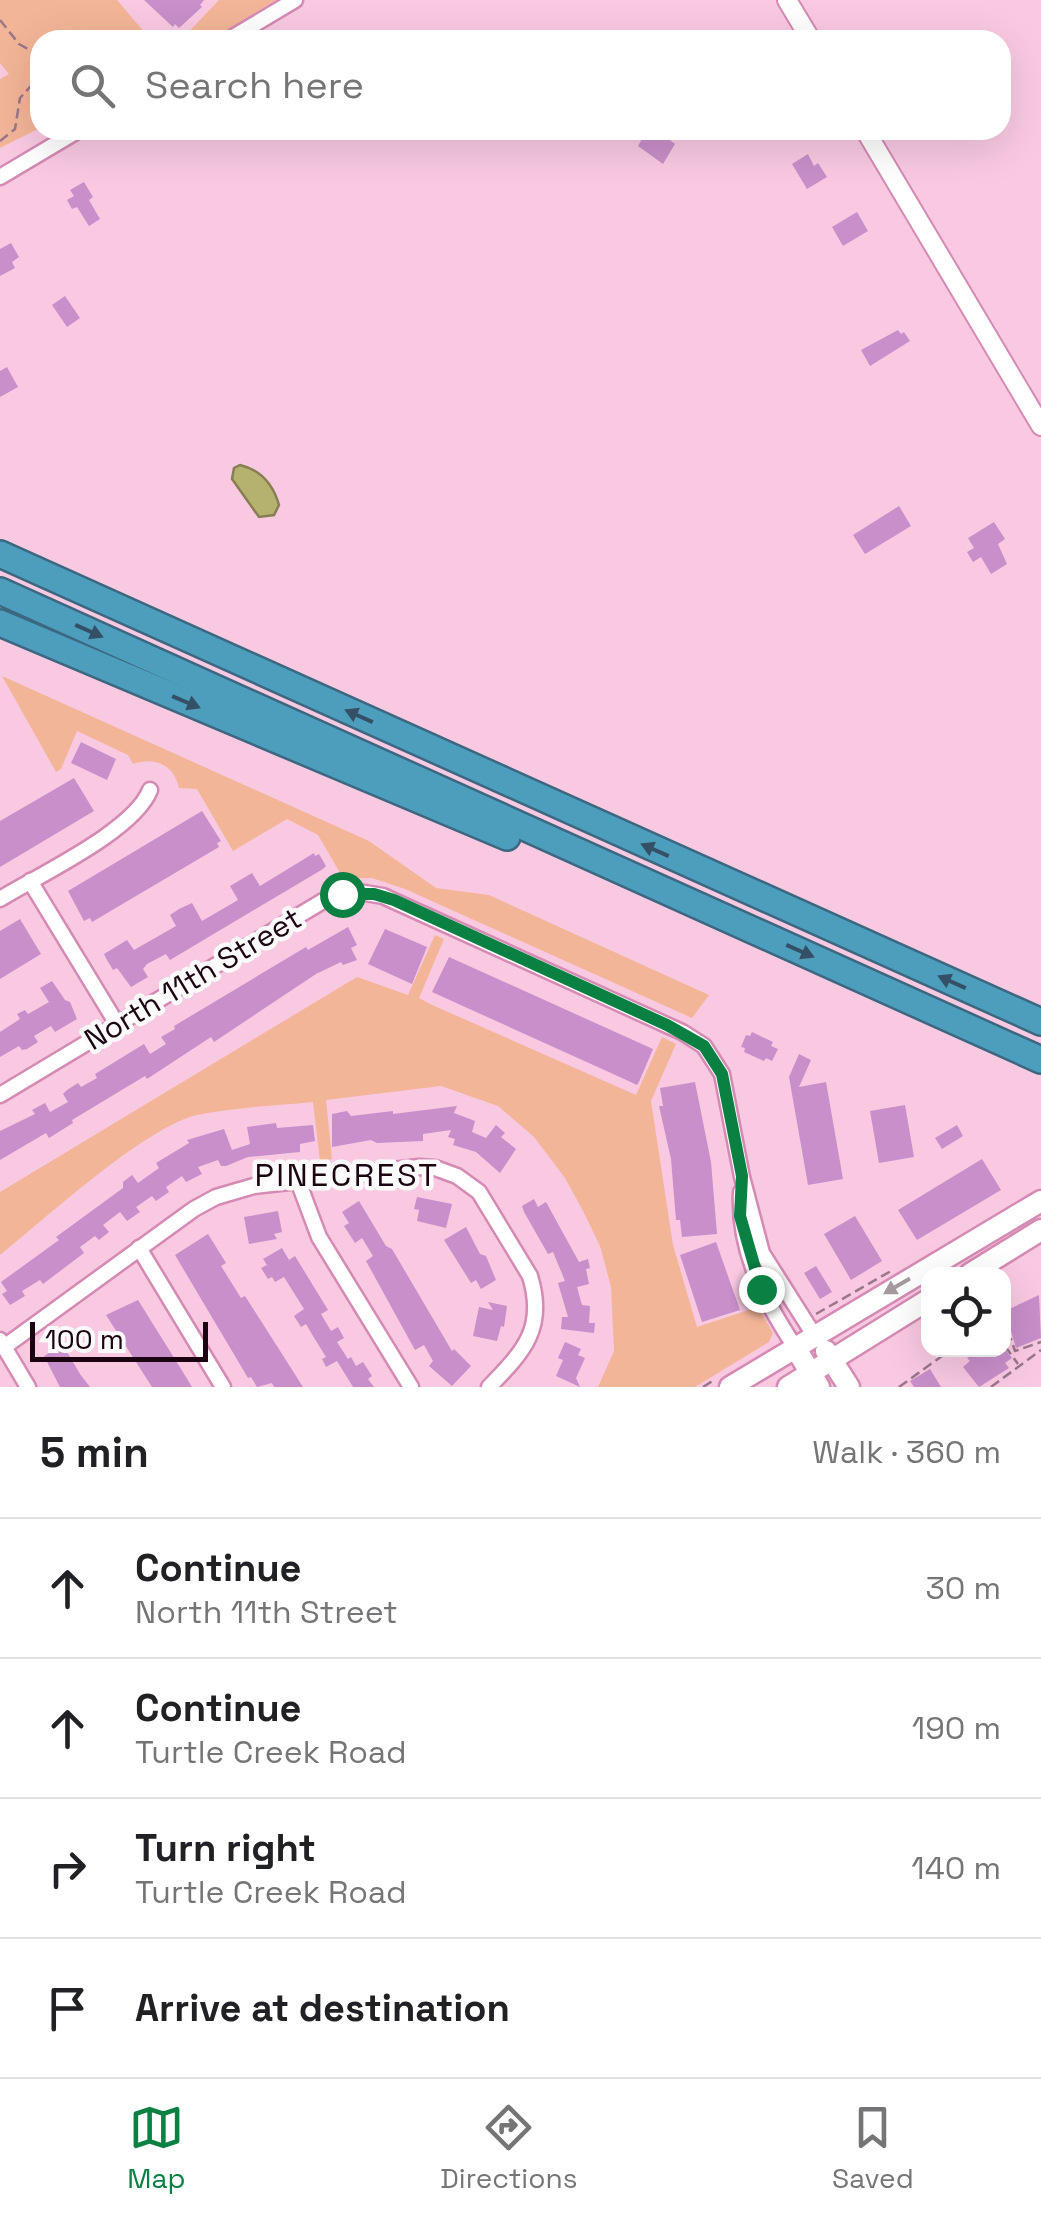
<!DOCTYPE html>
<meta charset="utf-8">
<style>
body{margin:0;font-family:"Space Grotesk",sans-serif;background:#f6f6f6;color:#202124}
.controls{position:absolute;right:30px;bottom:30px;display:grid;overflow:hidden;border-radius:20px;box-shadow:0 10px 40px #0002}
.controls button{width:90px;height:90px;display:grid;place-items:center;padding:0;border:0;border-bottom:2px solid #e0e0e0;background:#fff;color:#202124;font:50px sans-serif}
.scale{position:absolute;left:30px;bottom:25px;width:178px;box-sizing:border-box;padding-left:10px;border:5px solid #1b0312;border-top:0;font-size:28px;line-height:35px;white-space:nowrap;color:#1b0312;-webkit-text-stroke:8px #fafafa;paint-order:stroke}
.stop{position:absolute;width:30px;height:30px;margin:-22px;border:8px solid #0b8043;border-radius:50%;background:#fff}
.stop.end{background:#0b8043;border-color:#fff;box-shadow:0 2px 10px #0008}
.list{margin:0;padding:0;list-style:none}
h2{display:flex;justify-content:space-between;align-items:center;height:130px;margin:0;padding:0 40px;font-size:42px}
h2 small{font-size:32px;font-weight:400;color:#757577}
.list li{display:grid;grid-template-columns:65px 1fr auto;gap:30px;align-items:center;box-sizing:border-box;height:140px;padding:0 40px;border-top:2px solid #e0e0e0}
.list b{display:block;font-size:38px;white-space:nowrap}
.list p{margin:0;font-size:32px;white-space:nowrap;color:#757577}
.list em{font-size:32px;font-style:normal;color:#757577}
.icon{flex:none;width:55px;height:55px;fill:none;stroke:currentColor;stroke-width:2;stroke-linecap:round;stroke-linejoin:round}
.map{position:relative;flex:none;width:1041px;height:1387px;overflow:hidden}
.search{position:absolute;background:#fff;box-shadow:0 10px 40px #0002;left:30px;right:30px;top:30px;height:110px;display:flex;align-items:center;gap:25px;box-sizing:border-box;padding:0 35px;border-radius:30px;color:#757577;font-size:38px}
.sheet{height:690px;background:#fff}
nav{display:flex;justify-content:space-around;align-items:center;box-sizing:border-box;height:140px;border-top:2px solid #e0e0e0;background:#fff;font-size:28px;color:#757577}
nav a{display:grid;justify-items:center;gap:5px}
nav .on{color:#0b8043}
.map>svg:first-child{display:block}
.green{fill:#f3b598}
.water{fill:#b5b270;stroke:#877e54;stroke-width:2.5}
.building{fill:#c88fca}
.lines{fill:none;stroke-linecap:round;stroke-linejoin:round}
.minor-casing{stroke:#d58ab3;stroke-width:19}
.tertiary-casing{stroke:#d58ab3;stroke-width:22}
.secondary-casing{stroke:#d58ab3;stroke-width:25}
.motorway-casing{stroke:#3c6780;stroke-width:30}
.path{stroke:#9b768a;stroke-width:2.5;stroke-dasharray:10 5;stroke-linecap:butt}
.minor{stroke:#fff;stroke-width:14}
.tertiary{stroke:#fff;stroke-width:18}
.secondary{stroke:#fff;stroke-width:20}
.motorway{stroke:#4d9dbc;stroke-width:25}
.oneway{fill:#345067}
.oneway2{fill:#a49aa0}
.route{stroke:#0b8043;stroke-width:12}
.labels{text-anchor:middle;stroke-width:9;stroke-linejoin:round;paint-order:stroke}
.street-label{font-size:30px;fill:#1b0312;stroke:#fafafa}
.neighbourhood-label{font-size:32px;letter-spacing:2.5px;fill:#1b0312;stroke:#fafafa}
</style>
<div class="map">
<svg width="1041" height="1387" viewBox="0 0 1041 1387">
<rect width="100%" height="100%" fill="#f9c9e2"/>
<g class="green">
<polygon points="0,0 117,0 151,40 40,40 40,128 0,148 0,79 9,74 0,63"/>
<polygon points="219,0 276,0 211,40 181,40"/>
<path d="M 2,676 L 369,841 L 436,888 L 489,895 L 709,995 L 692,1018 L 405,889 L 372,878 L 343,878 L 318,835 L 287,819 L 233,851 L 197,789 L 179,788 C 174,765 155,756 133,764 L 128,755 L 77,731 L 61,769 L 56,772 Z"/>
<path d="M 435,935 L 444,939 L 419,998 L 430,1004 L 636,1095 L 662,1037 L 676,1044 L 651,1101 L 673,1245 L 697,1327 L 758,1307 L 773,1333 L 769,1342 L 695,1387 L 598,1387 L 614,1351 L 611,1287 L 600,1246 L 582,1209 L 565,1178 L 534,1137 L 498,1106 L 441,1086 L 326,1100 L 332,1159 L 320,1161 L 313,1102 C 275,1106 234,1107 197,1115 C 145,1127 45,1219 0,1255 L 0,1192 L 357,977 L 408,995 Z"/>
</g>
<path class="water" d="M 240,465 C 261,470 273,484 279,505 L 274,515 L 259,517 L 232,479 L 234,468 Z"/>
<g class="building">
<polygon points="144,0 204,0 200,5 202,7 179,28 175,24 173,27"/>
<polygon points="647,130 657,130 675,144 663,164 638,146"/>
<polygon points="808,154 814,166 818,163 827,177 807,189 792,164"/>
<polygon points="84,182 93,197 89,200 100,219 89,226 77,207 72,209 67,200 74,196 70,190"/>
<polygon points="857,212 868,231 843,246 832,227"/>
<polygon points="11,243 19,257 12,262 15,268 0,276 0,249"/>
<polygon points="65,296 80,318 67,327 52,305"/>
<polygon points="898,330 901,334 904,332 910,341 870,366 861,350"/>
<polygon points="7,367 18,387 0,397 0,371"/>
<polygon points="899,506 911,526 865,554 853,535"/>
<polygon points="994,522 1005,539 998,544 1007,564 991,574 981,557 973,562 967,552 974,548 968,538"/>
<polygon points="81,742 116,759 107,780 71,763"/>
<polygon points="74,778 94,811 0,867 0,821"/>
<polygon points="202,811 221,841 217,843 219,847 92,922 90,918 84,921 68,891"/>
<polygon points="314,853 315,856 319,854 326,866 323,869 170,960 166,954 147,964 143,969 148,977 131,987 117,968 113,970 107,960 104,954 127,940 134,950 176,926 170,915 179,909 192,903 202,921 238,900 230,886 252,873 260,886"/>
<polygon points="20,919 41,954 0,979 0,931"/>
<polygon points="348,927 357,945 351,948 357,960 343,965 341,962 316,974 214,1042 211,1037 147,1079 145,1076 72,1120 73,1123 49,1138 46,1133 0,1160 0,1131 35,1114 32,1110 45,1103 50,1112 68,1102 63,1094 67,1090 78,1083 81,1087 97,1078 95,1074 144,1044 150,1054 166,1044 161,1037 175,1029 174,1026 306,947 308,950"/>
<polygon points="385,929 427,947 412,984 368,964"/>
<polygon points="449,957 653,1049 639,1082 637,1085 622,1078 432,992"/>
<polygon points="52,981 65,1000 70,1002 77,1019 55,1032 51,1026 34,1036 38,1042 27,1049 22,1050 19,1046 0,1057 0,1032 20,1019 17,1014 25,1010 28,1014 49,1002 40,988"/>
<polygon points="752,1032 773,1042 771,1046 778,1049 772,1061 766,1058 764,1061 744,1052 745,1048 741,1047 746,1035 750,1036"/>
<polygon points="799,1054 811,1060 799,1087 826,1082 843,1179 808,1185 789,1077"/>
<polygon points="695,1082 711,1162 717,1234 682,1237 680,1220 676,1220 671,1159 659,1106 663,1106 660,1088"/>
<polygon points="905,1105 914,1157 879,1163 870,1111"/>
<polygon points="457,1106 454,1113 475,1121 472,1132 486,1138 496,1125 505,1133 501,1137 516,1149 500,1173 476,1152 453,1145 455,1139 448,1137 451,1130 423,1134 423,1141 377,1143 371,1140 332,1147 332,1114 347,1111 351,1116 393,1111 393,1114"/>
<polygon points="276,1123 277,1128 313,1125 315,1141 300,1144 300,1152 248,1157 226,1166 221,1166 218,1160 198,1167 202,1174 186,1182 182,1176 166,1187 169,1192 156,1201 152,1196 136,1207 140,1212 127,1221 120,1212 103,1225 109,1232 99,1240 95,1236 80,1247 84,1253 43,1284 40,1280 22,1291 25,1296 10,1305 2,1294 7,1291 1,1282 59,1240 56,1237 123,1188 123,1182 132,1175 138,1183 159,1168 156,1163 189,1143 187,1140 224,1129 232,1150 250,1144 247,1127"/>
<polygon points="957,1125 963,1136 942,1149 935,1138"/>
<polygon points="982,1159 1001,1190 917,1240 898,1210"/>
<polygon points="417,1197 452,1204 446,1228 417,1221 419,1210 414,1209"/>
<polygon points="534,1199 538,1207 546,1202 579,1262 588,1259 590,1268 586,1269 589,1284 577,1287 582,1305 590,1306 589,1323 595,1323 594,1333 561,1329 562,1317 568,1317 558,1283 565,1281 553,1252 548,1254 524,1212 522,1206"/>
<polygon points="359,1201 386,1246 392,1249 452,1351 454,1349 471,1366 452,1386 429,1366 433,1361 424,1345 415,1350 366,1261 373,1256 362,1238 355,1243 344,1226 349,1223 342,1212"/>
<polygon points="278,1211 282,1232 274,1234 277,1239 249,1244 244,1217"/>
<polygon points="855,1216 882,1261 851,1280 824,1234"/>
<polygon points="466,1227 480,1254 486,1256 496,1280 481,1289 476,1280 471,1283 444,1240"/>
<polygon points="208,1234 226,1263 221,1266 241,1298 245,1296 303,1387 274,1387 272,1383 257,1387 251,1377 248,1378 175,1255"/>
<polygon points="716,1242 740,1310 702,1322 680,1255"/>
<polygon points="282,1248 289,1260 295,1256 328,1310 321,1314 331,1331 338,1327 344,1338 337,1342 348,1359 351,1357 356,1366 363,1362 372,1376 368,1379 374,1387 353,1387 337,1361 326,1367 322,1359 326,1357 313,1336 306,1324 301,1327 294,1316 304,1309 284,1277 275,1282 272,1277 268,1279 261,1268 267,1265 263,1259"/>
<polygon points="816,1266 832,1292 820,1299 804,1273"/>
<polygon points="1039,1295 1041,1338 1016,1348 1005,1311"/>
<polygon points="138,1300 186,1377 192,1387 152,1387 106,1315"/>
<polygon points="488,1302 507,1306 504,1327 501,1326 497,1341 473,1336 479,1307 493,1310"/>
<polygon points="565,1342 581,1349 578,1355 585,1358 576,1378 580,1387 556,1376 563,1360 558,1358"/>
<polygon points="63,1345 80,1374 90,1387 60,1387 44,1356"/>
<polygon points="979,1350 1006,1350 1012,1358 1005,1363 1009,1368 979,1387 963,1367 970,1361 967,1358"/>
<polygon points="930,1369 941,1387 914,1387 910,1381"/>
</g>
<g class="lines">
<g class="minor-casing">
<g id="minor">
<polyline points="228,40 295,0"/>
<polyline points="0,177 79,130"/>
<polyline points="30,881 117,1024"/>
<path d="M 0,899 C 39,875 134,831 150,790"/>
<polyline points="0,1095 323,901 359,892 383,896 682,1032 704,1046 722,1074 742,1177 762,1253 814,1335"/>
<polyline points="298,1181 319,1237 411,1387"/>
<path d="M 741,1192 C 738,1250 764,1300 795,1347"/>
<polyline points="139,1248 223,1387"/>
<polyline points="0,1340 28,1387"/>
<path d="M 4,1347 L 194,1209 L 216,1197 L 254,1186 L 419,1167 L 435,1168 L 457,1176 L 479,1192 L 530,1276 C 546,1328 524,1351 489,1387"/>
</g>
</g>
<g class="tertiary-casing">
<g id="tertiary">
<polyline points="787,0 811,40"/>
<polyline points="865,130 1041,426"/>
</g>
</g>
<g class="secondary-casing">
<g id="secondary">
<polyline points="970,1274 1041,1230"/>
<polyline points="795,1347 819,1387"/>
<polyline points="826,1351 849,1387"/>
<polyline points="730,1387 1041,1201"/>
<polyline points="788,1387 928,1300"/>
</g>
</g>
<g class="motorway-casing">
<g id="motorway">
<polyline points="0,554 1041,1022"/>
<polyline points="0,591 1041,1060"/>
<polyline points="0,623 507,837"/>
</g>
</g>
<g class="path">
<polyline points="0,20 19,44 40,56"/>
<polyline points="0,141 15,129 20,98 40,76"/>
<polyline points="816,1314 891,1271"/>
<polyline points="1004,1344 1011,1339 1015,1351 1041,1342"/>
<polyline points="1005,1346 1018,1364"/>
<polyline points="703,1387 714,1380"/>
<polyline points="899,1387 942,1356"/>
<polyline points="991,1387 1041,1350"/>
</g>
<use href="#minor" class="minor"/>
<use href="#tertiary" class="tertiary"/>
<use href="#secondary" class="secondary"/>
<use href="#motorway" class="motorway"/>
</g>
<defs><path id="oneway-solid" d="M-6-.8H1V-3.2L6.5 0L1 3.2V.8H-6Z" transform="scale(2.5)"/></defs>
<g class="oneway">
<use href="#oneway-solid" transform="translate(89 631) rotate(24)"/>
<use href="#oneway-solid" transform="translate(186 702) rotate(23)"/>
<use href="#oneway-solid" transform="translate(359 716) rotate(-156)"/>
<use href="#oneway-solid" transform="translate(655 850) rotate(-156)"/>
<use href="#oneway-solid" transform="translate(800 951) rotate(24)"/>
<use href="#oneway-solid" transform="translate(952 982) rotate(-156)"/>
</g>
<use class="oneway2" href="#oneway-solid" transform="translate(897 1286) rotate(150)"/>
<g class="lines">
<polyline class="route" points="342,894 374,894 394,900 667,1025 704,1046 722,1074 742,1176 740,1216 761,1289"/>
</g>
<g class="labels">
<g class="street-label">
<text transform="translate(193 979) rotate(-31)" y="10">North 11th Street</text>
</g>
<g class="neighbourhood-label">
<text x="347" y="1186">PINECREST</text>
</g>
</g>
</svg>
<div class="controls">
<button><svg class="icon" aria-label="locate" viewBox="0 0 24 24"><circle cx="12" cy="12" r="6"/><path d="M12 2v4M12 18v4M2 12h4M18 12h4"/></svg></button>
</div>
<div class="scale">100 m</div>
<div class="stop" style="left:342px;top:894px"></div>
<div class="stop end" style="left:761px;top:1289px"></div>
<div class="search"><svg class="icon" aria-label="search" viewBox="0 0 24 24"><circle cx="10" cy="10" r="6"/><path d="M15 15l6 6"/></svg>Search here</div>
</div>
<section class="sheet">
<h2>5 min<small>Walk · 360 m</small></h2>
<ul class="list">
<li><svg class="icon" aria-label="ahead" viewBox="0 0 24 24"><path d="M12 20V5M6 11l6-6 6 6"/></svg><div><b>Continue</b><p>North 11th Street</p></div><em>30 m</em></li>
<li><svg class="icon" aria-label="ahead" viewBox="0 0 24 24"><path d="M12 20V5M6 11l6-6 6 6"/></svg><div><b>Continue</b><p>Turtle Creek Road</p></div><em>190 m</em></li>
<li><svg class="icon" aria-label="right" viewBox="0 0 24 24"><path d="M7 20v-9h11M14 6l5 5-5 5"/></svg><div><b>Turn right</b><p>Turtle Creek Road</p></div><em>140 m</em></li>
<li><svg class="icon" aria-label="arrive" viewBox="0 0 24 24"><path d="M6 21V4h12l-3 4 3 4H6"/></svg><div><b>Arrive at destination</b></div></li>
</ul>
</section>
<nav>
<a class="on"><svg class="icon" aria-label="map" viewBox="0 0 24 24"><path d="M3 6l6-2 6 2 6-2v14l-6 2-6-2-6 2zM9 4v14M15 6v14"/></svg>Map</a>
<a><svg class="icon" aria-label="directions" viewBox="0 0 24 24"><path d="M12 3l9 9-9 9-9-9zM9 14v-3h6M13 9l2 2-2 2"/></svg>Directions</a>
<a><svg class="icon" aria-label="saved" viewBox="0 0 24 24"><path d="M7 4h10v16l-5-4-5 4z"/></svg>Saved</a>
</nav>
